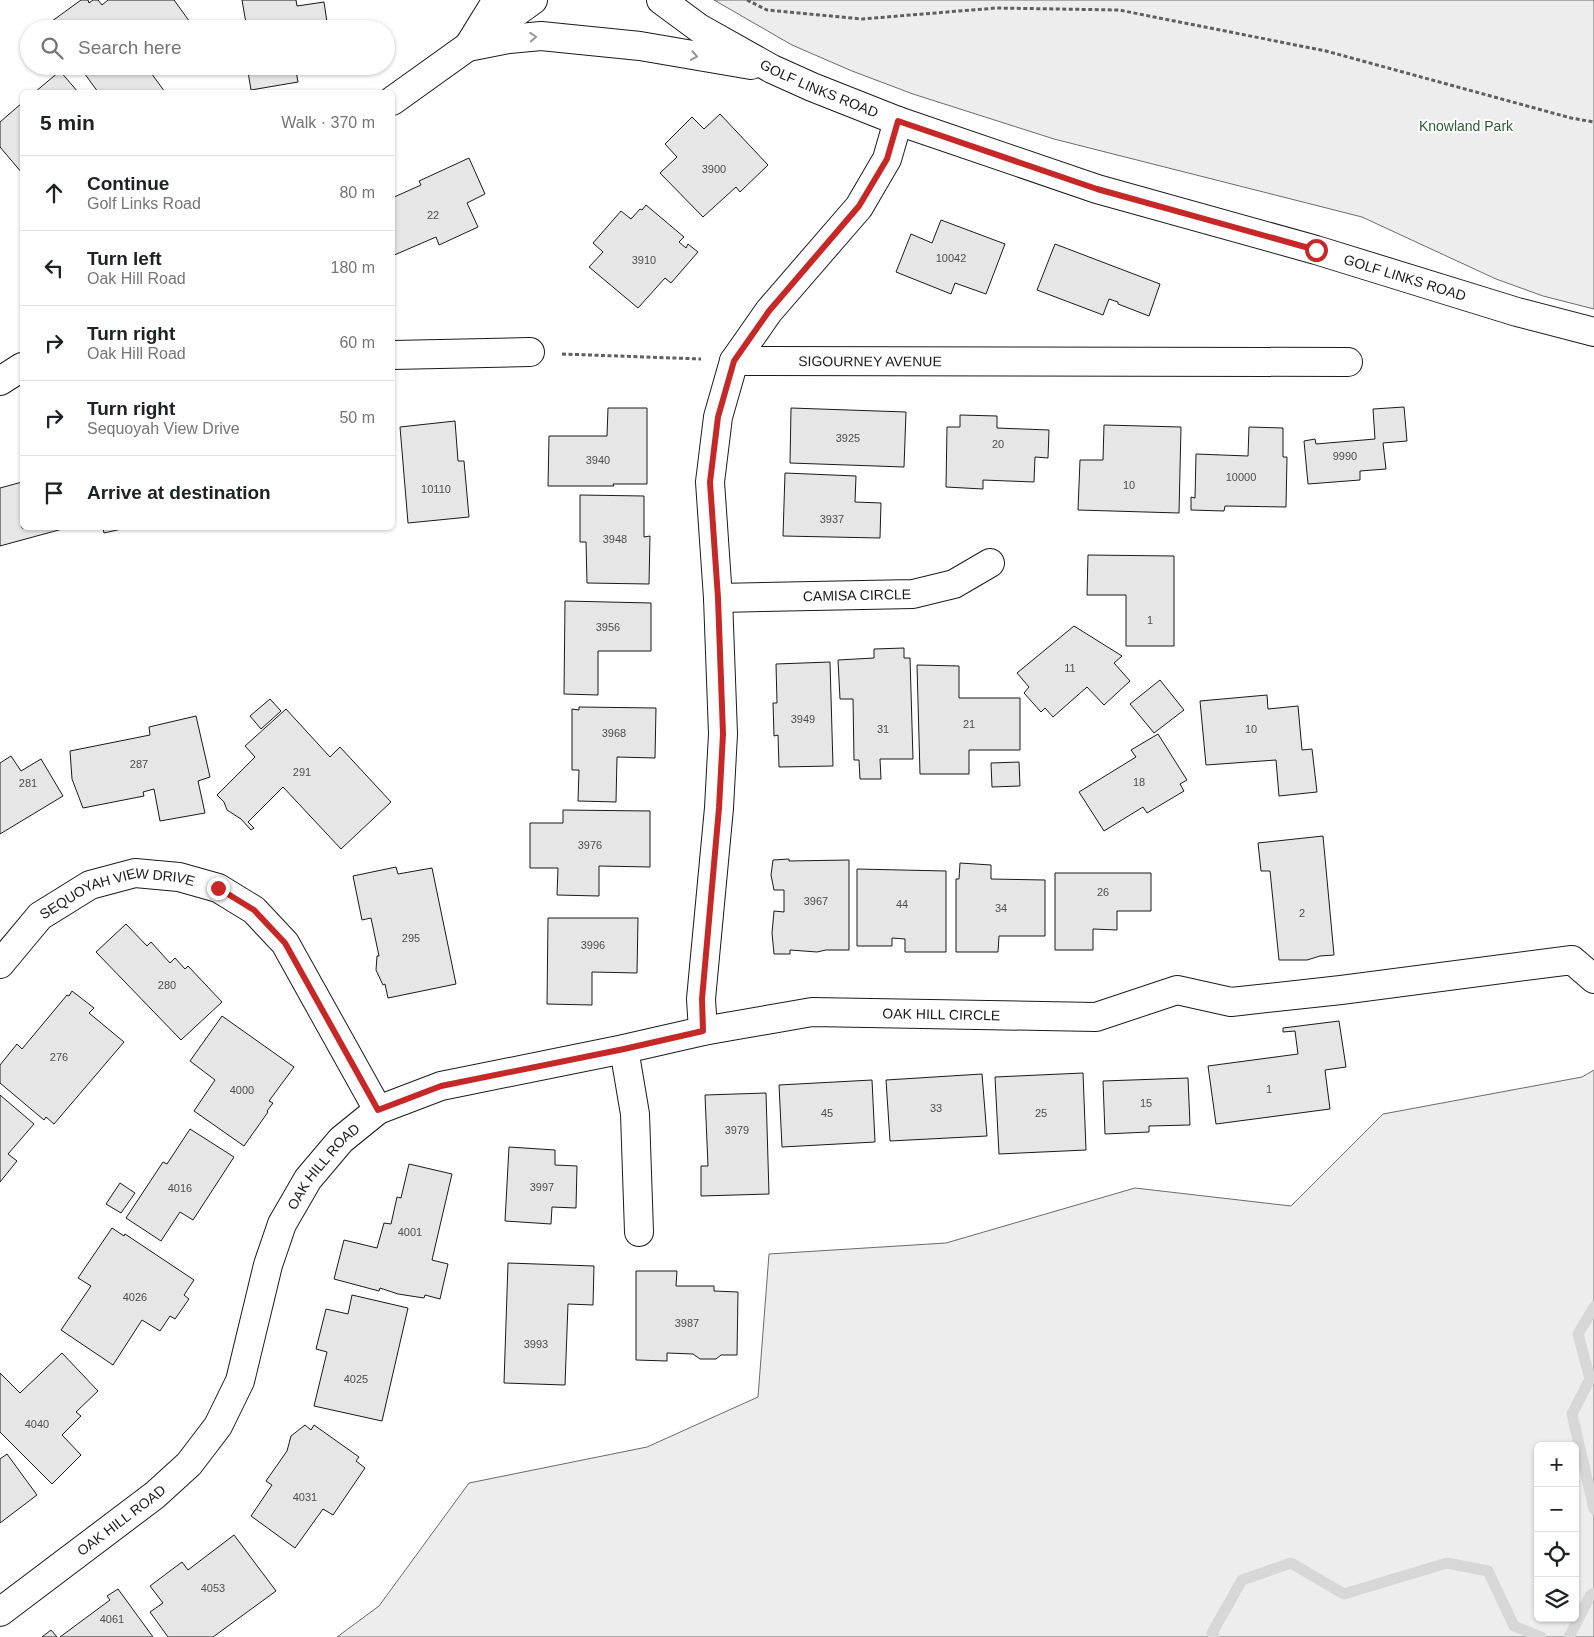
<!DOCTYPE html>
<meta charset="utf-8">
<style>
body{margin:0;font-family:Arial,sans-serif;background:#f2f2f2;color:#202124}
.controls{position:absolute;right:15px;bottom:15px;display:grid;overflow:hidden;border-radius:8px;box-shadow:0 1px 4px #0004}
.controls button{width:45px;height:45px;display:grid;place-items:center;padding:0;border:0;border-bottom:1px solid #e0e0e0;background:#fff;color:#202124;font:25px sans-serif}
.stop{position:absolute;width:15px;height:15px;margin:-11px;border:4px solid #c62828;border-radius:50%;background:#fff}
.stop.end{background:#c62828;border-color:#fff;box-shadow:0 1px 5px #0008}
.list{margin:0;padding:0;list-style:none}
h2{display:flex;justify-content:space-between;align-items:center;height:65px;margin:0;padding:0 20px;font-size:21px}
h2 small{font-size:16px;font-weight:400;color:#757577}
.list li{display:grid;grid-template-columns:32px 1fr auto;gap:15px;align-items:center;box-sizing:border-box;height:75px;padding:0 20px;border-top:1px solid #e0e0e0}
.list b{display:block;font-size:19px;white-space:nowrap}
.list p{margin:0;font-size:16px;white-space:nowrap;color:#757577}
.list em{font-size:16px;font-style:normal;color:#757577}
.icon{flex:none;width:28px;height:28px;fill:none;stroke:currentColor;stroke-width:2;stroke-linecap:round;stroke-linejoin:round}
.map{position:relative;flex:none;width:1594px;height:1637px;overflow:hidden}
.search{position:absolute;background:#fff;box-shadow:0 1px 4px #0004;left:20px;top:20px;width:375px;height:55px;display:flex;align-items:center;gap:12px;box-sizing:border-box;padding:0 18px;border-radius:28px;color:#757577;font-size:19px}
.panel{position:absolute;background:#fff;box-shadow:0 1px 4px #0004;left:20px;top:90px;width:375px;height:440px;border-radius:8px}
.map>svg:first-child{display:block}
.built{fill:#ededed;stroke:#6a6a6a;fill-rule:evenodd}
.lines{fill:none;stroke-linecap:round;stroke-linejoin:round}
.stream{stroke:#d7d7d7;stroke-width:11}
.building{fill:#e6e6e6;stroke:#1a1a1a}
.minor-casing{stroke:#1a1a1a;stroke-width:30}
.major-casing{stroke:#1a1a1a;stroke-width:30}
.path{stroke:#5f5f5f;stroke-width:3;stroke-dasharray:4 2.5;stroke-linecap:butt}
.minor{stroke:#fff;stroke-width:28}
.major{stroke:#fff;stroke-width:28}
.oneway{stroke:#989898}
.route{stroke:#c62828;stroke-width:6}
.labels{text-anchor:middle;stroke-width:4;stroke-linejoin:round;paint-order:stroke}
.number-label{font-size:11px;fill:#4d4d4d}
.street-label{font-size:14px;fill:#1a1a1a;stroke:#fff}
.park-label{font-size:14px;fill:#2b5a34;stroke:#fff}
</style>
<div class="map">
<svg width="1594" height="1637" viewBox="0 0 1594 1637">
<rect width="100%" height="100%" fill="#fff"/>
<g class="built">
<polygon points="714,0 1594,0 1594,309 1543,296 1496,279 1362,217 1054,139 913,94 852,71 792,45"/>
<path d="M 1594,1070 L 1594,1637 L 337,1637 L 379,1606 L 469,1483 L 647,1447 L 758,1397 L 769,1254 L 946,1243 L 1135,1188 L 1291,1206 L 1383,1114 L 1582,1077 ZM 1538,1446 L 1575,1446 L 1575,1618 L 1538,1618 Z"/>
</g>
<g class="lines">
<g class="stream">
<polyline points="1594,1307 1578,1334 1590,1379 1572,1414 1594,1509"/>
<polyline points="1214,1637 1212,1633 1242,1580 1291,1563 1344,1594 1447,1563 1488,1571 1514,1626 1541,1637"/>
<polyline points="1569,1637 1590,1596 1594,1593"/>
</g>
</g>
<g class="building">
<polygon points="81,0 88,0 89,3 93,0 98,0 102,5 108,0 174,0 195,29 51,29 48,24"/>
<polygon points="242,0 296,0 297,6 324,2 328,29 247,29"/>
<polygon points="79,66 146,66 165,92 98,92"/>
<polygon points="247,66 295,66 298,82 251,90"/>
<polygon points="60,71 78,92 35,92"/>
<polygon points="22,103 22,173 0,147 0,122"/>
<polygon points="720,114 768,165 740,192 736,187 703,217 660,173 677,157 665,144 692,117 704,129"/>
<polygon points="469,158 485,194 467,203 478,227 439,245 436,237 392,256 392,198 421,185 419,181"/>
<polygon points="646,205 684,237 679,242 686,248 688,244 698,252 671,283 665,278 638,308 589,267 603,252 593,243 621,211 631,219 640,209 642,210"/>
<polygon points="941,220 1005,244 986,294 955,283 951,294 896,272 911,234 932,243"/>
<polygon points="1055,244 1160,284 1149,316 1118,304 1118,302 1109,299 1103,315 1037,290"/>
<polygon points="1404,407 1407,441 1383,443 1386,469 1360,471 1360,480 1308,484 1304,441 1315,439 1316,444 1375,439 1373,409"/>
<polygon points="608,408 647,408 647,484 613,484 614,486 548,486 549,436 607,436"/>
<polygon points="791,408 906,412 904,467 790,463"/>
<polygon points="960,415 997,416 997,428 1049,430 1048,458 1035,457 1034,482 983,480 983,489 946,487 947,427 960,427"/>
<polygon points="455,421 458,461 464,461 469,517 408,523 400,427"/>
<polygon points="1104,425 1181,427 1179,513 1078,510 1080,460 1103,460"/>
<polygon points="1249,427 1283,428 1283,457 1287,457 1286,507 1225,506 1224,511 1191,510 1191,497 1195,498 1196,454 1248,456"/>
<polygon points="785,473 856,476 855,502 881,503 880,538 783,536"/>
<polygon points="22,482 22,528 66,528 0,546 0,488"/>
<polygon points="580,495 644,496 644,537 650,536 649,584 587,583 586,542 580,542"/>
<polygon points="103,528 126,528 104,533"/>
<polygon points="1088,555 1174,556 1174,646 1126,646 1126,595 1087,595"/>
<polygon points="565,601 651,603 651,651 598,651 598,695 564,694"/>
<polygon points="1074,626 1122,656 1114,663 1130,681 1104,705 1087,687 1053,717 1045,708 1041,712 1024,693 1029,687 1017,673"/>
<polygon points="904,648 904,658 910,658 913,759 880,759 881,779 860,779 859,760 854,760 853,699 840,699 838,660 874,658 874,649"/>
<polygon points="830,662 833,766 779,767 778,735 774,736 773,703 777,703 776,664"/>
<polygon points="917,665 959,666 959,698 1020,698 1020,750 969,750 969,774 920,774"/>
<polygon points="1160,680 1184,710 1154,733 1130,704"/>
<polygon points="1267,695 1268,709 1298,706 1302,750 1312,749 1317,792 1279,796 1276,760 1206,765 1200,701"/>
<polygon points="270,699 281,711 261,729 250,716"/>
<polygon points="579,707 656,708 655,758 617,757 616,802 578,801 579,770 572,770 572,709 579,710"/>
<polygon points="286,709 330,757 340,747 391,802 341,849 283,787 248,822 254,828 251,830 241,819 227,810 224,802 217,795 255,757 245,746"/>
<polygon points="196,716 210,777 198,781 205,813 160,821 154,789 143,792 144,796 83,808 72,779 70,751 150,735 149,727"/>
<polygon points="1158,734 1187,780 1180,784 1184,791 1147,813 1143,807 1104,831 1079,792 1136,757 1131,750"/>
<polygon points="11,756 21,771 41,759 63,796 0,834 0,763"/>
<polygon points="1019,762 1020,786 992,787 991,763"/>
<polygon points="563,810 650,811 650,867 599,866 599,896 557,895 558,868 530,868 530,823 563,823"/>
<polygon points="1323,836 1334,955 1320,956 1307,960 1279,960 1270,871 1261,871 1258,843"/>
<polygon points="789,859 789,861 849,860 849,950 826,950 817,952 790,950 790,954 774,954 772,933 774,911 784,912 784,890 774,890 771,875 773,860"/>
<polygon points="960,863 991,865 991,879 1045,880 1045,936 999,936 998,952 956,952 956,879 959,879"/>
<polygon points="396,867 398,874 432,868 456,984 388,998 385,984 383,985 376,970 377,956 379,956 371,918 362,920 353,876"/>
<polygon points="857,869 946,871 946,952 905,952 905,939 892,938 892,946 857,946"/>
<polygon points="1055,873 1151,873 1151,911 1117,911 1117,930 1093,929 1093,950 1055,950"/>
<polygon points="548,918 638,918 637,973 592,972 592,1005 547,1004"/>
<polygon points="126,924 147,946 151,942 170,963 175,958 185,969 188,966 222,1002 181,1040 96,952"/>
<polygon points="72,991 94,1008 89,1013 124,1042 54,1124 46,1117 44,1120 0,1083 0,1065 17,1044 22,1049 67,995 69,996"/>
<polygon points="222,1016 294,1067 269,1101 273,1103 267,1111 268,1112 244,1146 194,1111 215,1080 190,1061"/>
<polygon points="1339,1021 1346,1067 1325,1070 1330,1109 1216,1124 1208,1066 1298,1054 1295,1031 1283,1032 1283,1028"/>
<polygon points="1083,1073 1086,1150 999,1154 995,1077"/>
<polygon points="982,1074 987,1136 890,1141 886,1080"/>
<polygon points="1188,1078 1190,1125 1149,1126 1149,1132 1105,1134 1103,1081"/>
<polygon points="872,1080 875,1142 782,1147 779,1085"/>
<polygon points="766,1093 769,1194 701,1196 701,1166 708,1166 705,1095"/>
<polygon points="0,1095 34,1124 8,1154 17,1161 0,1182"/>
<polygon points="190,1129 234,1157 193,1220 180,1212 161,1241 126,1218 163,1162 167,1164"/>
<polygon points="509,1147 555,1150 555,1165 577,1166 576,1208 552,1207 551,1224 505,1221"/>
<polygon points="409,1164 452,1174 432,1260 448,1264 440,1299 425,1295 424,1298 398,1294 380,1288 379,1291 334,1279 344,1240 377,1248 384,1223 391,1224 397,1197 401,1198"/>
<polygon points="120,1183 135,1193 121,1213 106,1204"/>
<polygon points="112,1228 124,1236 125,1234 194,1280 184,1295 189,1299 175,1319 170,1316 160,1331 142,1320 113,1365 61,1330 91,1286 78,1278"/>
<polygon points="508,1263 594,1266 593,1305 568,1304 565,1385 504,1383"/>
<polygon points="636,1271 677,1271 676,1286 714,1286 714,1291 738,1292 737,1355 721,1355 716,1359 700,1359 693,1354 667,1353 667,1361 636,1360"/>
<polygon points="352,1295 408,1308 382,1421 314,1406 327,1352 316,1349 326,1309 348,1314"/>
<polygon points="62,1353 98,1391 76,1412 81,1416 62,1435 81,1455 52,1484 0,1432 0,1373 20,1393"/>
<polygon points="305,1425 311,1430 314,1425 359,1457 356,1461 365,1468 333,1515 323,1509 295,1548 251,1516 272,1485 266,1481 287,1451 291,1436"/>
<polygon points="7,1454 37,1495 0,1523 0,1459"/>
<polygon points="234,1535 276,1591 213,1637 168,1637 150,1612 163,1603 150,1586 182,1562 188,1570"/>
<polygon points="118,1589 153,1637 60,1637 110,1600 107,1596"/>
<polygon points="51,1630 57,1637 42,1637"/>
</g>
<g class="lines">
<g class="minor-casing">
<g id="minor">
<polyline points="392,101 533,0"/>
<polyline points="392,355 530,352"/>
<path id="s1" d="M 734,361 L 1348,362"/>
<polyline points="0,381 22,367"/>
<path id="s2" d="M 718,598 L 913,594 L 954,584 L 990,563"/>
<path id="s3" d="M 0,964 L 40,916 L 90,885 L 135,873 L 179,877 L 218,888 L 254,910 L 285,943 L 378,1110"/>
<path id="s4" d="M 703,1031 L 812,1012 L 1096,1017 L 1177,990 L 1231,1002 L 1341,990 L 1572,960 L 1594,979"/>
<polyline points="624,1049 635,1114 639,1232"/>
<path id="s5" d="M 0,1612 L 155,1495 L 189,1464 L 218,1426 L 240,1381 L 268,1265 L 282,1224 L 308,1179 L 341,1140 L 378,1110 L 441,1086 L 624,1049 L 703,1031 L 701,999 L 719,808 L 723,734 L 718,598 L 710,482 L 718,417 L 734,361 L 769,311 L 859,207 L 887,159 L 898,121"/>
</g>
</g>
<g class="major-casing">
<g id="major">
<path id="s6" d="M 661,0 L 699,28 L 772,69 L 812,87 L 898,121 L 1097,189 L 1316,250 L 1517,312 L 1594,332"/>
<polyline points="468,47 509,39 541,36 640,46 751,65"/>
<polyline points="468,47 497,0"/>
</g>
</g>
<g class="path">
<polyline points="747,0 767,10 862,19 996,8 1119,10 1326,51 1571,118 1594,122"/>
<polyline points="562,354 701,359"/>
</g>
<use href="#minor" class="minor"/>
<use href="#major" class="major"/>
</g>
<defs><path id="oneway-chevron" d="M-2-3.5L2.5 0L-2 3.5" fill="none" stroke-width="1.6" stroke-linecap="round" stroke-linejoin="round" transform="scale(1.25)"/></defs>
<g class="oneway">
<use href="#oneway-chevron" transform="translate(533 37) rotate(-4)"/>
<use href="#oneway-chevron" transform="translate(694 56) rotate(10)"/>
</g>
<g class="lines">
<polyline class="route" points="218,888 254,910 285,943 378,1110 441,1086 624,1049 703,1031 702,999 719,808 723,734 718,598 710,482 718,417 734,361 769,311 859,206 887,159 898,121 1097,189 1316,250"/>
</g>
<g class="labels">
<g class="number-label">
<text x="714" y="173">3900</text>
<text x="433" y="219">22</text>
<text x="951" y="262">10042</text>
<text x="644" y="264">3910</text>
<text x="848" y="442">3925</text>
<text x="998" y="448">20</text>
<text x="1345" y="460">9990</text>
<text x="598" y="464">3940</text>
<text x="1241" y="481">10000</text>
<text x="1129" y="489">10</text>
<text x="436" y="493">10110</text>
<text x="832" y="523">3937</text>
<text x="615" y="543">3948</text>
<text x="1150" y="624">1</text>
<text x="608" y="631">3956</text>
<text x="1070" y="672">11</text>
<text x="803" y="723">3949</text>
<text x="969" y="728">21</text>
<text x="883" y="733">31</text>
<text x="1251" y="733">10</text>
<text x="614" y="737">3968</text>
<text x="139" y="768">287</text>
<text x="302" y="776">291</text>
<text x="1139" y="786">18</text>
<text x="28" y="787">281</text>
<text x="590" y="849">3976</text>
<text x="1103" y="896">26</text>
<text x="816" y="905">3967</text>
<text x="902" y="908">44</text>
<text x="1001" y="912">34</text>
<text x="1302" y="917">2</text>
<text x="411" y="942">295</text>
<text x="593" y="949">3996</text>
<text x="167" y="989">280</text>
<text x="59" y="1061">276</text>
<text x="1269" y="1093">1</text>
<text x="242" y="1094">4000</text>
<text x="1146" y="1107">15</text>
<text x="936" y="1112">33</text>
<text x="827" y="1117">45</text>
<text x="1041" y="1117">25</text>
<text x="737" y="1134">3979</text>
<text x="542" y="1191">3997</text>
<text x="180" y="1192">4016</text>
<text x="410" y="1236">4001</text>
<text x="135" y="1301">4026</text>
<text x="687" y="1327">3987</text>
<text x="536" y="1348">3993</text>
<text x="356" y="1383">4025</text>
<text x="37" y="1428">4040</text>
<text x="305" y="1501">4031</text>
<text x="213" y="1592">4053</text>
<text x="112" y="1623">4061</text>
</g>
<g class="street-label">
<text dy="5" stroke="none"><textPath href="#s6" startOffset="182">GOLF LINKS ROAD</textPath></text>
<text dy="5" stroke="none"><textPath href="#s6" startOffset="798">GOLF LINKS ROAD</textPath></text>
<text dy="5" stroke="none"><textPath href="#s1" startOffset="136">SIGOURNEY AVENUE</textPath></text>
<text dy="5" stroke="none"><textPath href="#s2" startOffset="139">CAMISA CIRCLE</textPath></text>
<text dy="5" stroke="none"><textPath href="#s3" startOffset="146">SEQUOYAH VIEW DRIVE</textPath></text>
<text dy="5" stroke="none"><textPath href="#s4" startOffset="240">OAK HILL CIRCLE</textPath></text>
<text dy="5" stroke="none"><textPath href="#s5" startOffset="572">OAK HILL ROAD</textPath></text>
<text dy="5" stroke="none"><textPath href="#s5" startOffset="152">OAK HILL ROAD</textPath></text>
</g>
<g class="park-label">
<text x="1466" y="131">Knowland Park</text>
</g>
</g>
</svg>
<div class="controls">
<button>+</button>
<button>−</button>
<button><svg class="icon" aria-label="locate" viewBox="0 0 24 24"><circle cx="12" cy="12" r="6"/><path d="M12 2v4M12 18v4M2 12h4M18 12h4"/></svg></button>
<button><svg class="icon" aria-label="layers" viewBox="0 0 24 24"><path d="M12 4l9 5-9 5-9-5zM3 14l9 5 9-5"/></svg></button>
</div>
<div class="stop" style="left:1316px;top:250px"></div>
<div class="stop end" style="left:218px;top:888px"></div>
<div class="search"><svg class="icon" aria-label="search" viewBox="0 0 24 24"><circle cx="10" cy="10" r="6"/><path d="M15 15l6 6"/></svg>Search here</div>
<section class="panel">
<h2>5 min<small>Walk · 370 m</small></h2>
<ul class="list">
<li><svg class="icon" aria-label="ahead" viewBox="0 0 24 24"><path d="M12 20V5M6 11l6-6 6 6"/></svg><div><b>Continue</b><p>Golf Links Road</p></div><em>80 m</em></li>
<li><svg class="icon" aria-label="left" viewBox="0 0 24 24"><path d="M17 20v-9H6M10 6l-5 5 5 5"/></svg><div><b>Turn left</b><p>Oak Hill Road</p></div><em>180 m</em></li>
<li><svg class="icon" aria-label="right" viewBox="0 0 24 24"><path d="M7 20v-9h11M14 6l5 5-5 5"/></svg><div><b>Turn right</b><p>Oak Hill Road</p></div><em>60 m</em></li>
<li><svg class="icon" aria-label="right" viewBox="0 0 24 24"><path d="M7 20v-9h11M14 6l5 5-5 5"/></svg><div><b>Turn right</b><p>Sequoyah View Drive</p></div><em>50 m</em></li>
<li><svg class="icon" aria-label="arrive" viewBox="0 0 24 24"><path d="M6 21V4h12l-3 4 3 4H6"/></svg><div><b>Arrive at destination</b></div></li>
</ul>
</section>
</div>
